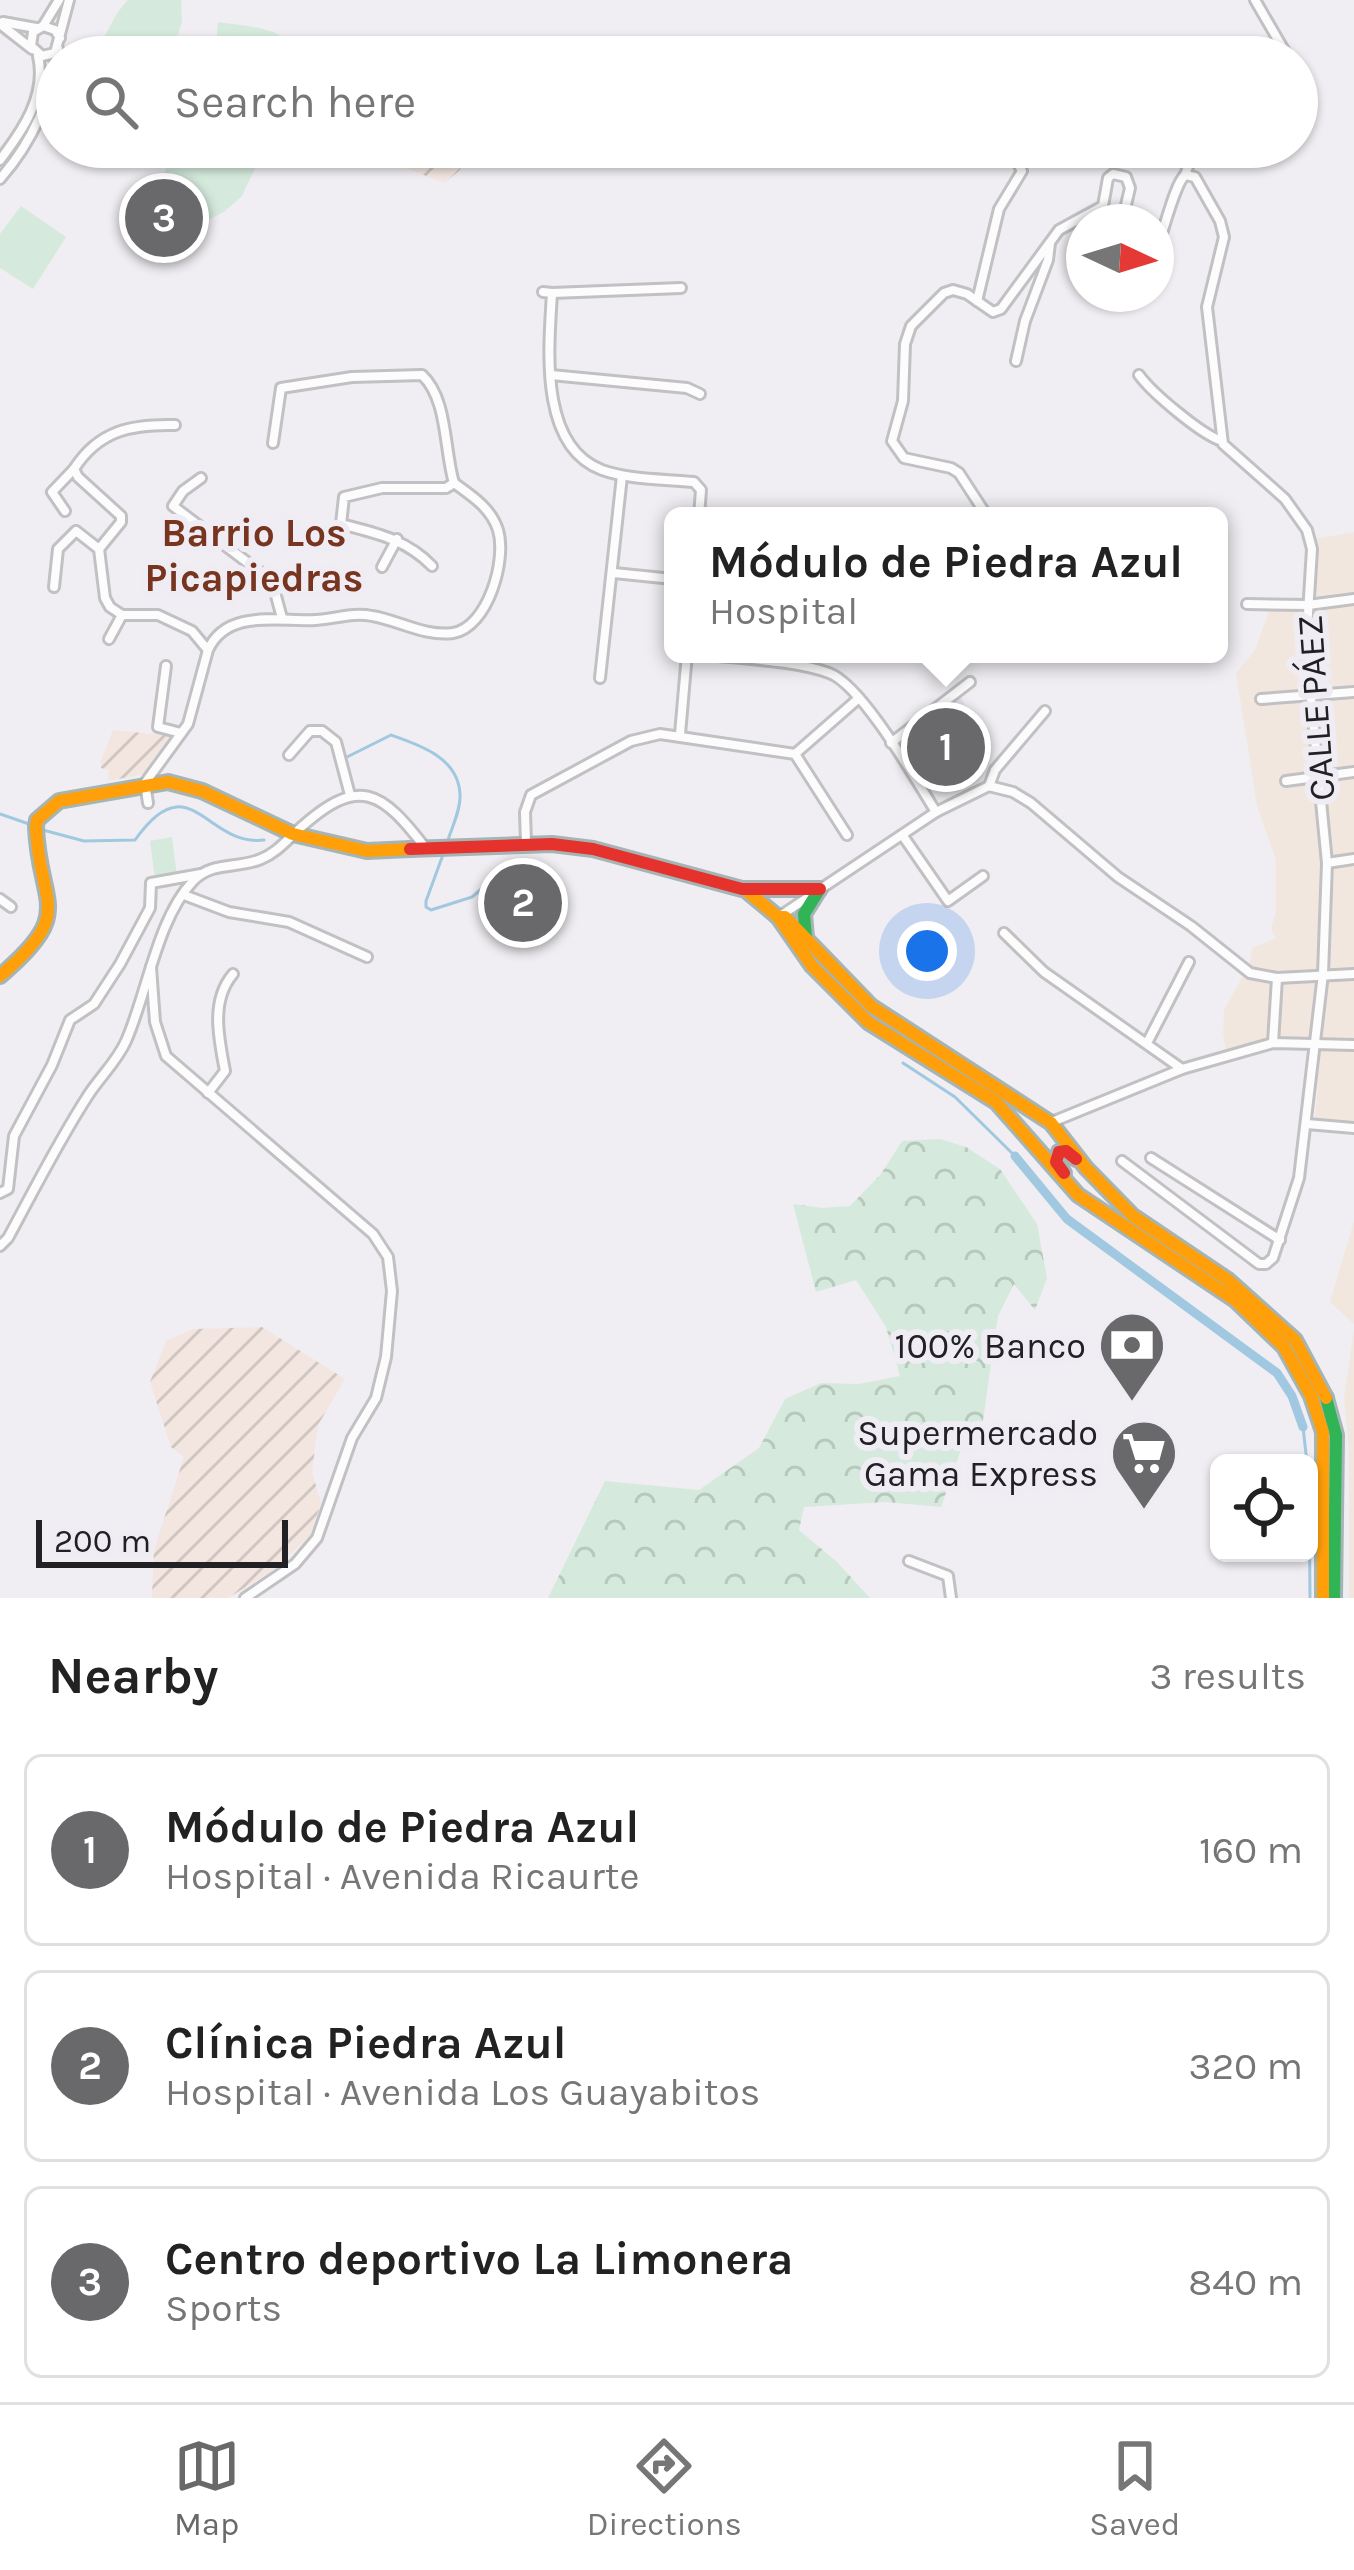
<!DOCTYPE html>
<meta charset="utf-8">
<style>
body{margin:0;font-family:Karla,sans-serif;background:#f6f6f6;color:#222}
.controls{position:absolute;right:36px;bottom:36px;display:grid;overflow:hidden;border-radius:18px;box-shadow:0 3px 9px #0004}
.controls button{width:108px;height:108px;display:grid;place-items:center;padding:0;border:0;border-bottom:3px solid #e0e0e0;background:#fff;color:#222;font:60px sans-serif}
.compass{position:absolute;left:1066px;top:204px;width:108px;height:108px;border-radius:50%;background:#fff;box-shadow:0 3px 9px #0004;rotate:94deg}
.scale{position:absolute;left:36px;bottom:30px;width:252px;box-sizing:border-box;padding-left:12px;border:6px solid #212023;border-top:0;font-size:33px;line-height:42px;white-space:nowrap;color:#212023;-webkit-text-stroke:9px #f0ecf4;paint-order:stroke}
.you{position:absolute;left:927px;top:951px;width:42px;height:42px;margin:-30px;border:9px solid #fff;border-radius:50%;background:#1a73e8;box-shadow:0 0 0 18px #1a73e833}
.badge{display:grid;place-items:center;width:78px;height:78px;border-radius:50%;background:#69686b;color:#fff;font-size:39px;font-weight:700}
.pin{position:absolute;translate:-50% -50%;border:6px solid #fff;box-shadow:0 3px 12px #0006}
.popup{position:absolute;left:664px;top:507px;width:564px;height:156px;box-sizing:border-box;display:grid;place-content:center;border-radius:18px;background:#fff;filter:drop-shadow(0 3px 9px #0005);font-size:39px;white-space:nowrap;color:#767676}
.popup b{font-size:45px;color:#222}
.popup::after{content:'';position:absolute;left:50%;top:100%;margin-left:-24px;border:24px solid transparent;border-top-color:#fff}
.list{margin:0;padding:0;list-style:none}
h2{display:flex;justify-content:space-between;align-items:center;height:156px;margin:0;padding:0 48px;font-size:51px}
h2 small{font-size:39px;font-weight:400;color:#767676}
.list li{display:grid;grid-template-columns:78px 1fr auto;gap:36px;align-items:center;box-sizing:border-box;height:192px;margin:0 24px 24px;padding:0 24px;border:3px solid #e0e0e0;border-radius:18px}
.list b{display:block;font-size:45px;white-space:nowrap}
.list p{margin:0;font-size:39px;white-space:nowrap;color:#767676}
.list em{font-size:39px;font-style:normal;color:#767676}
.icon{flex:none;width:66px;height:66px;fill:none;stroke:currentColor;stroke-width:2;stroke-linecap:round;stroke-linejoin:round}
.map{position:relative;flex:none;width:1354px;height:1598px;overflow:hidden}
.search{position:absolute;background:#fff;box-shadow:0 3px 9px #0004;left:36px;right:36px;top:36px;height:132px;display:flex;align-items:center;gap:30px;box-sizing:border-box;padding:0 42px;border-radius:66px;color:#767676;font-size:45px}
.sheet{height:804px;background:#fff}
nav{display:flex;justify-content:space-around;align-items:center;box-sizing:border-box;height:168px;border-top:3px solid #e0e0e0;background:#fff;font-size:33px;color:#767676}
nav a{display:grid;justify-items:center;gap:6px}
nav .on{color:#69686b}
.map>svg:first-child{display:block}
.commercial{fill:#f2e7df}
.industrial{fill:url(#industrial-furrows)}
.built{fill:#e5e0ea}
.forest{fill:url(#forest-crowns)}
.green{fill:#d5eadd}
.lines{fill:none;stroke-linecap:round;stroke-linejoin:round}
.stream{stroke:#a0c8e0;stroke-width:3}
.canal{stroke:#a0c8e0;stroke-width:9}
.street-casing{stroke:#c1c0c3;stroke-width:14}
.fast-casing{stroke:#a5b5b6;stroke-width:18}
.slow-casing{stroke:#a5b5b6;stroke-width:18}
.jam-casing{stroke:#a5b5b6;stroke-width:18}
.street{stroke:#fdfcfd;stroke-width:8}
.fast{stroke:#30b455;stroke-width:12}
.slow{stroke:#ff9f0a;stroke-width:12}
.jam{stroke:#e5322d;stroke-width:12}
.labels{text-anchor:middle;stroke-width:12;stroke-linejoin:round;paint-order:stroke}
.street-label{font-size:36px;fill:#212023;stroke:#f0ecf4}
.poi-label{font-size:36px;fill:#212023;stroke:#f0ecf4;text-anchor:end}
.neighbourhood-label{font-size:39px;font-weight:bold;fill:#77341f;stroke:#f0ecf4}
</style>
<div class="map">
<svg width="1354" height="1598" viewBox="0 0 1354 1598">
<defs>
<pattern id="industrial-furrows" width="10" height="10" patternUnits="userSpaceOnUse" patternTransform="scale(3)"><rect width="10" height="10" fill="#f3e6e0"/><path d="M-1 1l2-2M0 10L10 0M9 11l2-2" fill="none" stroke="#d0c5c0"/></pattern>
<pattern id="forest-crowns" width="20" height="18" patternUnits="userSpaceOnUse" patternTransform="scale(3)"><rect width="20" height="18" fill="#d5eadd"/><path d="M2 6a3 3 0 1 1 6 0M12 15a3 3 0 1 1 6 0" fill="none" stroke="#b7c8bd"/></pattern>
</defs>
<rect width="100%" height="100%" fill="#f0eef2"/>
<g class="commercial">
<polygon points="1354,532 1354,1122 1315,1119 1321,1041 1270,1039 1226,1051 1223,1033 1224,1010 1250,963 1252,948 1276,938 1271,929 1276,911 1276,860 1257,806 1236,673 1255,650 1270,609 1317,607 1314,539"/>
<polygon points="1354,1221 1354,1324 1330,1302"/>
<polygon points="1354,1329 1354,1598 1349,1598 1349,1449 1344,1399"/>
</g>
<g class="industrial">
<polygon points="416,147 474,147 459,171 444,183 406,168"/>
<polygon points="113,730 172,736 155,772 108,781 109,770 101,768 101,761"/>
<polygon points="262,1327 345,1379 318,1425 312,1472 321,1503 310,1536 269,1573 228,1598 152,1598 154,1550 184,1457 171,1447 150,1382 166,1341 193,1329"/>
</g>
<polygon class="built" points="960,696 989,751 989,765 942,793 903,742"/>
<polygon class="forest" points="940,1139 966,1147 1000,1169 1037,1224 1047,1278 1035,1310 1014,1284 998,1316 983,1420 963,1444 941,1507 886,1502 804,1507 799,1530 837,1562 870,1598 548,1598 605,1481 699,1490 759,1448 785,1399 821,1383 859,1384 900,1376 886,1327 856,1280 816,1292 793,1204 822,1208 850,1206 881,1174 902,1141"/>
<g class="green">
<path d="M 128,0 L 181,0 L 182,22 L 171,57 L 103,57 L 95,53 C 107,35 113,15 128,0 Z"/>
<path d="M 218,22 C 246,27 288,25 297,57 L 215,57 Z"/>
<polygon points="176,147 265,147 242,196 224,212 181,233 141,225"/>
<polygon points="21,206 66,237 33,289 0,268 0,234"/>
<polygon points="172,837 177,876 155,879 150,841"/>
</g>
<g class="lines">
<g class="stream">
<path d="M 345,758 L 391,735 C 420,745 459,758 460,795 C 461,810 451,829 447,843"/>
<polyline points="0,814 29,824"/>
<path d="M 43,830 L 84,841 L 135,840 C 190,762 206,847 264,840"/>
<polyline points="444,852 426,901 426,907 431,910 472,897 499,874"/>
<polyline points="903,1063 955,1097 1015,1156"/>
<polyline points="1303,1427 1307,1463"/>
<polyline points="1309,1478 1310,1598"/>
</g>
<polyline class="canal" points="1015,1156 1067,1219 1277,1373 1292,1396 1303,1427"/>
<g class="street-casing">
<g id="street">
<polyline points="1255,0 1288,57"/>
<polyline points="3,22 36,28"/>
<polyline points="0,24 32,49"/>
<polyline points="43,26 59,0"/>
<polyline points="60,38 55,30 43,26 33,32 31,46 42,56 55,53 69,0"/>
<path d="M 0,160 C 23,130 47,95 38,56"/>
<polyline points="1185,175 1195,147"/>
<path d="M 0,179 C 33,141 51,100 58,49"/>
<path d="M 543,292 L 552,293 C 549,346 538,446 602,470 C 630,480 664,479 694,482 L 701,490 L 699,516"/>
<polyline points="552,293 681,288"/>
<polyline points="977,301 999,209 1022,171 1009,147"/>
<polyline points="1016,361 1025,321 1048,260 1050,243"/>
<polyline points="551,375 687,388 700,394"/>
<path d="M 1139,375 C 1152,393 1202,435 1222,441"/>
<path d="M 273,443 L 281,388 L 352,377 L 422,375 C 448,399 444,450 454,483"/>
<polyline points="201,478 183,491 173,506 272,581 282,618"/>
<polyline points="65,511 52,492 74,469"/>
<polyline points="987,516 959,473 951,468 904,458 892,441 903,401 905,344 911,326 944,293 953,290 967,294 993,312 1001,309 1059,230 1103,206 1108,178 1113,174 1126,177 1130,188 1122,222"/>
<path d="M 99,549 L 121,522 L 121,516 L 78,477 L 74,469 C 99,430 132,424 175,425"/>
<polyline points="382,567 397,539"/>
<polyline points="614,573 673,579"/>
<polyline points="54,587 58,549 76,531 99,549 105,598 110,607 122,615 158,615 192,631 207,649"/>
<polyline points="1247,604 1308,605 1354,599"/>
<polyline points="109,639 122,615"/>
<path d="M 700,654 C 739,659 793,660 829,673 C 862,685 916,780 936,812"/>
<polyline points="166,666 158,727 181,733"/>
<polyline points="600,678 622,476"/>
<polyline points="1261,699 1354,692"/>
<polyline points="680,734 687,654"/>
<polyline points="891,743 970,682"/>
<polyline points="795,754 859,698"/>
<polyline points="289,755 310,731 322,731 336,742 350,795"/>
<polyline points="1286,781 1354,772"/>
<polyline points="989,786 995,770 1045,711"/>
<path d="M 148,803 L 145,783 L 188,724 L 208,650 C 227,608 280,622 316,620 C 335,619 353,612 372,616 C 398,620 425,637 453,633 C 488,627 507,560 498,530 C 491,508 472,496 454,483 L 446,488 L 382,488 L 344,497 L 341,524 C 375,533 406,539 432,566"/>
<polyline points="903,836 948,901 983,876"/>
<polyline points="526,843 525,812 531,795 631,741 660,734 795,754 847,835"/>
<polyline points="1327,863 1354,859"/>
<polyline points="184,895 229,912 289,922 367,957"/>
<polyline points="0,899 11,907"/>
<polyline points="780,916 936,812 989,786 1013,792 1031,803 1118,877 1191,926 1250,973 1277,978 1354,974"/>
<polyline points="1004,933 1044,972 1182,1069"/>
<polyline points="151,967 155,1022 166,1056 373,1234 388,1257 392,1291 386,1357 376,1398 352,1438 317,1538 295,1564 245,1598"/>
<polyline points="1147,1043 1189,962"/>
<polyline points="1273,1043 1277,978"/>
<path d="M 208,1093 L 225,1071 C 219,1039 210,1001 233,974"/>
<polyline points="1052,1122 1182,1069 1273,1043 1354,1045"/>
<polyline points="1307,1124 1354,1128"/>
<polyline points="1151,1158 1280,1240"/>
<path d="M 1122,1161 L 1259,1264 L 1266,1264 L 1273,1258 L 1299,1178 L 1323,974 L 1327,863 L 1306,646 L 1312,549 L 1307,530 L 1285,499 L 1223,444 L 1207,307 L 1224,237 L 1220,221 L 1195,177 L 1185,175 C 1174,185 1164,232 1156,250"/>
<polyline points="0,1193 8,1189 14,1136 52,1065 70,1020 94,1004 120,964 150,908 151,883 201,874"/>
<path d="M 0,1246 L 8,1238 C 34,1190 59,1140 89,1094 C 101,1076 117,1061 126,1041 C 147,994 157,919 193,881 C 212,861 238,869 261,859 C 276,853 286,841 297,831 C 359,774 381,790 427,850"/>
<polyline points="909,1561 948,1576 951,1598"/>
</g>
</g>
<g class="fast-casing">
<g id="fast">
<polyline points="806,937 804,914 819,890"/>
<polyline points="1326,1398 1336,1435 1334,1598"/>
</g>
</g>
<g class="slow-casing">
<g id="slow">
<polyline points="748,892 778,917 785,917 871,1006 1051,1123 1086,1168 1133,1216 1228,1280 1295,1340 1326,1398"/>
<polyline points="778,917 812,966 868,1022 996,1102 1078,1195 1235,1300 1284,1347 1311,1396 1323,1432 1323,1598"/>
<path d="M 0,976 C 77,911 39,906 36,827 L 37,820 L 59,801 L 168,782 L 202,791 L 293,834 L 367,851 L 410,849"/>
</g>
</g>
<g class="jam-casing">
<g id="jam">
<polyline points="410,849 552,844 593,849 742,889 820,889"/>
<polyline points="1064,1173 1056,1162 1059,1152 1066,1151 1076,1159"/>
</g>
</g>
<use href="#street" class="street"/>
<use href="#fast" class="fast"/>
<use href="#slow" class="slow"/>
<use href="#jam" class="jam"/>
</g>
<defs>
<g id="bank-pin" transform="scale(3.45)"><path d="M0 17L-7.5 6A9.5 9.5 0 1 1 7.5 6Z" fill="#69686b" stroke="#f0ecf4"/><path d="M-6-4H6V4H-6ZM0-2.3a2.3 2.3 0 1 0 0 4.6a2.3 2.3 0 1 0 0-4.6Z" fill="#fff"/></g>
<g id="supermarket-pin" transform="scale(3.45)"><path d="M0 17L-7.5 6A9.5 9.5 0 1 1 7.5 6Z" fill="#69686b" stroke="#f0ecf4"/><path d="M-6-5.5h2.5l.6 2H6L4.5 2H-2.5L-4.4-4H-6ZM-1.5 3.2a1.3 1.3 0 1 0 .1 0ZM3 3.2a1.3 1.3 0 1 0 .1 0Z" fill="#fff"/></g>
</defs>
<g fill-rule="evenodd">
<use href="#bank-pin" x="1132" y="1345"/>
<use href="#supermarket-pin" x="1144" y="1453"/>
</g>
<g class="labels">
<g class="street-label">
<text transform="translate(1315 708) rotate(-94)" y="13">CALLE PÁEZ</text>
</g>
<g class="poi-label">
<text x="1086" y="1358">100% Banco</text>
<text x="1098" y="1445">Supermercado<tspan x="1098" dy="41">Gama Express</tspan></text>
</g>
<g class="neighbourhood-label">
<text x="254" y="546">Barrio Los<tspan x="254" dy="45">Picapiedras</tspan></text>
</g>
</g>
</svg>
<div class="controls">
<button><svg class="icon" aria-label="locate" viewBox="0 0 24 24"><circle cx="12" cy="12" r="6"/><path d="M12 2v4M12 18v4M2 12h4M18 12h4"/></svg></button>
</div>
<svg class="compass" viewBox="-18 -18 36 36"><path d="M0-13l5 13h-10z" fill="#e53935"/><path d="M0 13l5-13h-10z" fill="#767676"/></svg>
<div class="scale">200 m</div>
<div class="you"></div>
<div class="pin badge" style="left:946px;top:747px">1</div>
<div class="popup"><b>Módulo de Piedra Azul</b>Hospital</div>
<div class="pin badge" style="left:523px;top:903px">2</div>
<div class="pin badge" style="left:164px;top:218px">3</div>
<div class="search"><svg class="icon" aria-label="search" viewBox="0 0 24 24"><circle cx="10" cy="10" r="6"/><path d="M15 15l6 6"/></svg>Search here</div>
</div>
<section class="sheet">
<h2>Nearby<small>3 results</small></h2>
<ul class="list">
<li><span class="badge">1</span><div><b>Módulo de Piedra Azul</b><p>Hospital · Avenida Ricaurte</p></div><em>160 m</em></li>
<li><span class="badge">2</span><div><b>Clínica Piedra Azul</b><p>Hospital · Avenida Los Guayabitos</p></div><em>320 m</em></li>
<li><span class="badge">3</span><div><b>Centro deportivo La Limonera</b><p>Sports</p></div><em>840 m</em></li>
</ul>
</section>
<nav>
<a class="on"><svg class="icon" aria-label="map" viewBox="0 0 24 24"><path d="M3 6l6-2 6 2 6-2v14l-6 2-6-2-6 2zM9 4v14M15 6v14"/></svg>Map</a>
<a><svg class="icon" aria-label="directions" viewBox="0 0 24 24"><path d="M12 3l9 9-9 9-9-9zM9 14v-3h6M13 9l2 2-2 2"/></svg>Directions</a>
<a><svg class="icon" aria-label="saved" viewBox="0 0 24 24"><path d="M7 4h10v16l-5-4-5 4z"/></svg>Saved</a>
</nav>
